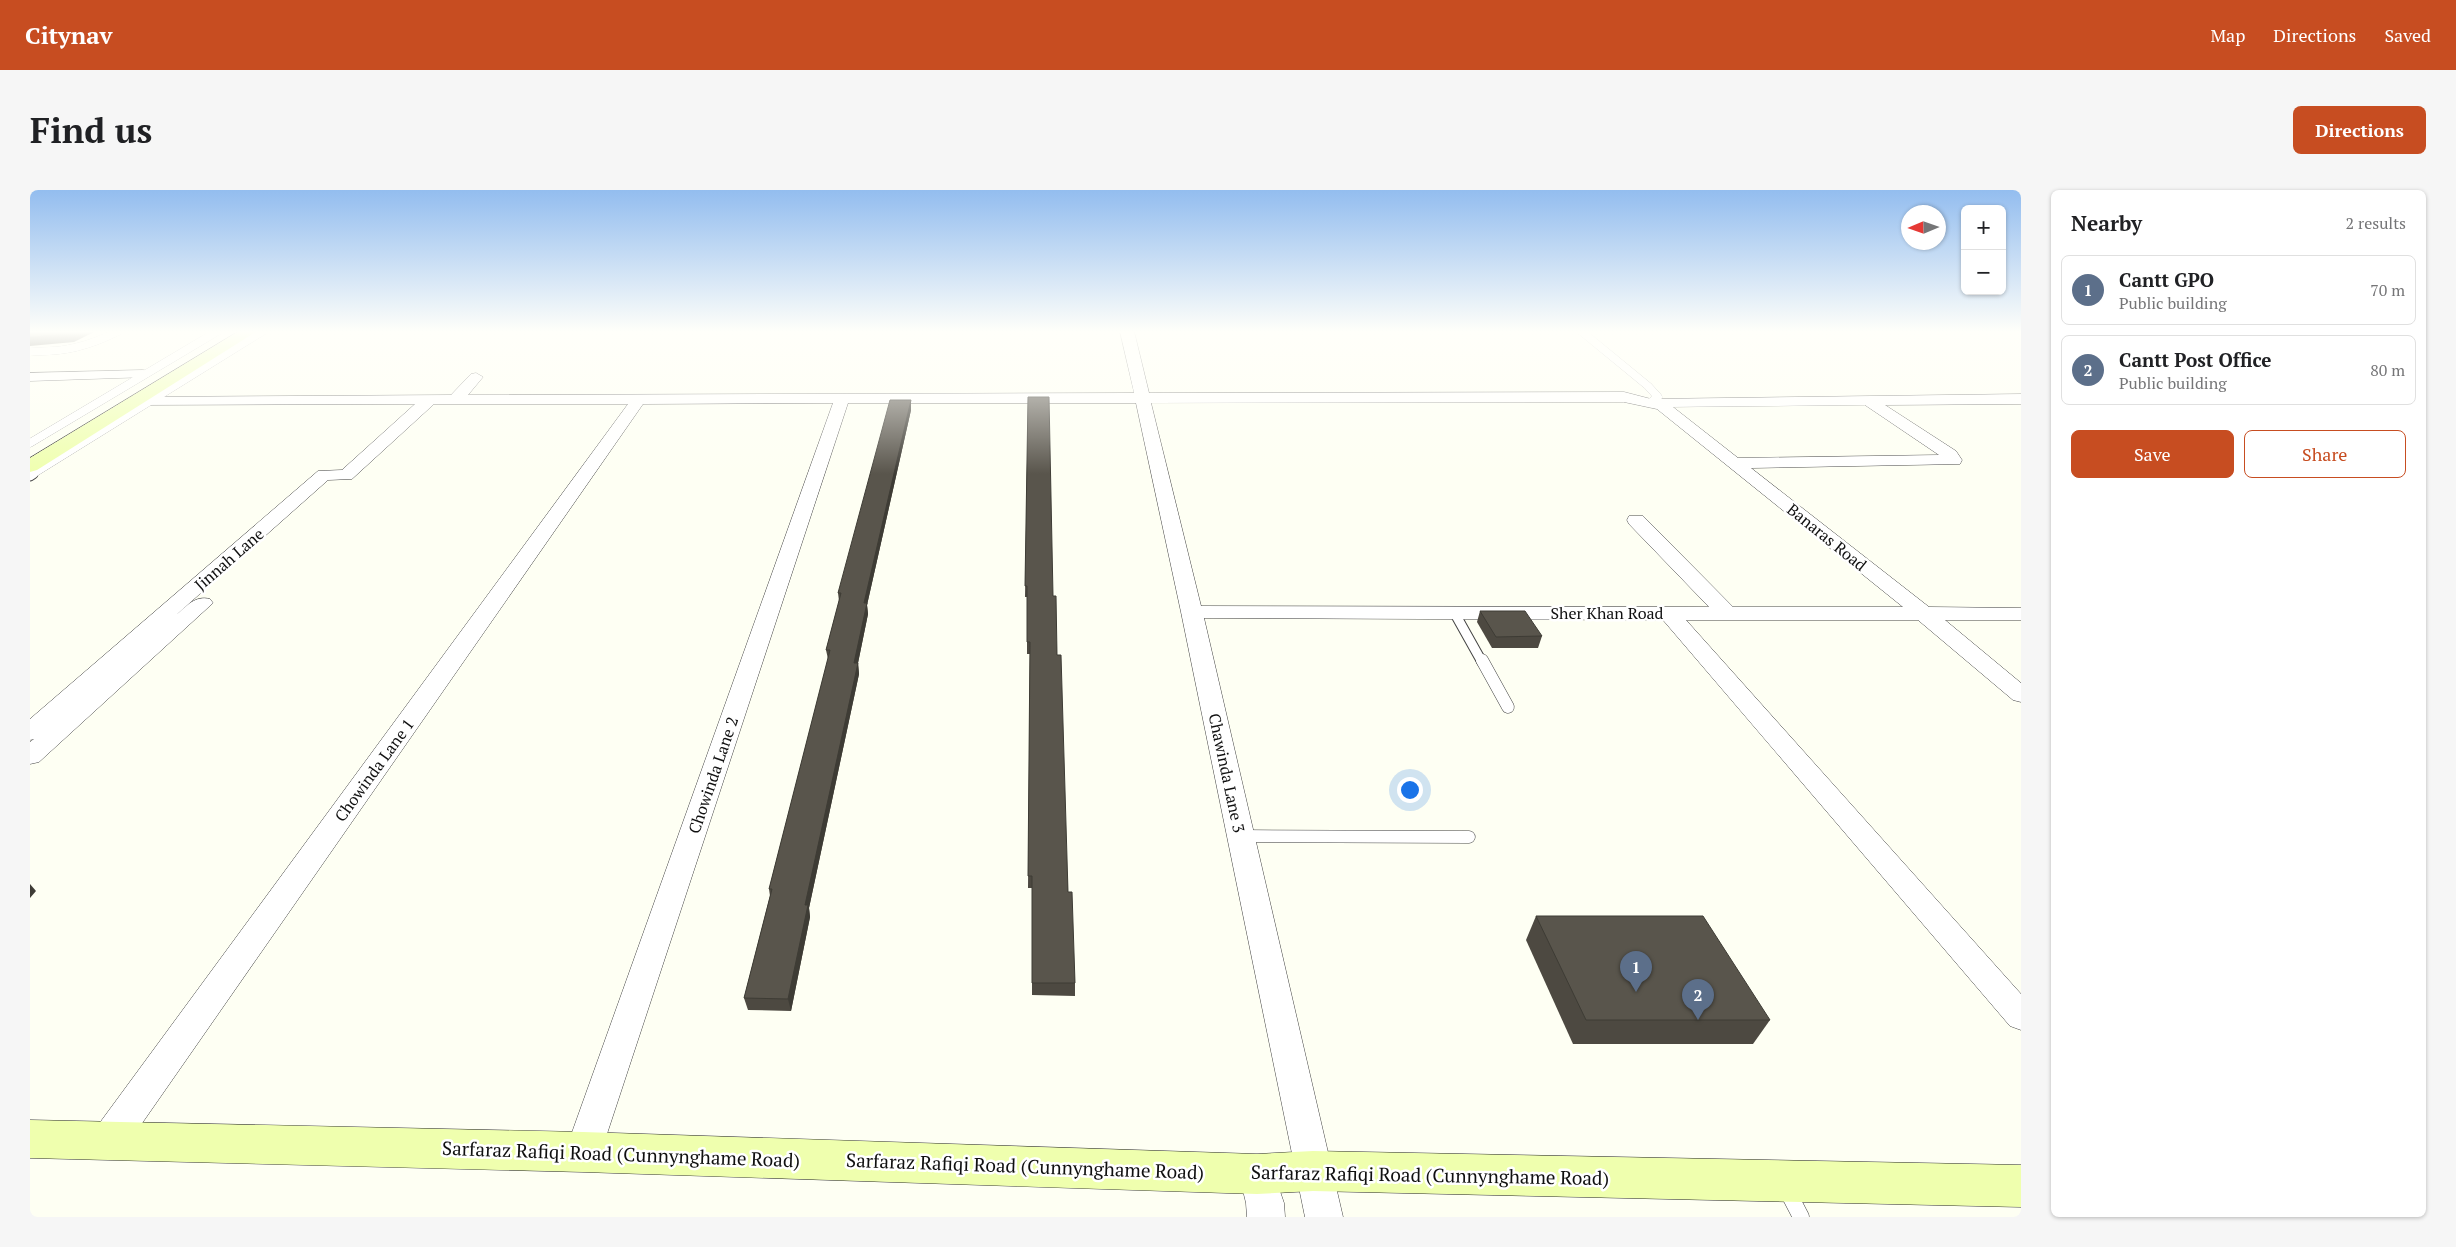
<!DOCTYPE html>
<meta charset="utf-8">
<style>
body{margin:0;font-family:"PT Serif",serif;background:#f6f6f6;color:#202124}
.controls{position:absolute;right:15px;top:15px;display:grid;overflow:hidden;border-radius:8px;box-shadow:0 1px 4px #0004}
.controls button{width:45px;height:45px;display:grid;place-items:center;padding:0;border:0;border-bottom:1px solid #e0e0e0;background:#fff;color:#202124;font:25px sans-serif}
.compass{position:absolute;left:1871px;top:15px;width:45px;height:45px;border-radius:50%;background:#fff;box-shadow:0 1px 4px #0004;rotate:268deg}
.you{position:absolute;left:1379px;top:599px;width:18px;height:18px;margin:-12px;border:4px solid #fff;border-radius:50%;background:#1a73e8;box-shadow:0 0 0 8px #1a73e833}
.badge{display:grid;place-items:center;width:32px;height:32px;border-radius:50%;background:#c74d21;color:#fff;font-size:16px;font-weight:700}
.pin{position:absolute;translate:-50% -41px;filter:drop-shadow(0 1px 2px #0008)}
.pin::after{content:'';position:absolute;top:26px;width:18px;height:15px;background:inherit;clip-path:polygon(0 0,100% 0,50% 100%)}
.list{margin:0;padding:0;list-style:none}
h2{display:flex;justify-content:space-between;align-items:center;height:65px;margin:0;padding:0 20px;font-size:21px}
h2 small{font-size:16px;font-weight:400;color:#757577}
.list li{display:grid;grid-template-columns:32px 1fr auto;gap:15px;align-items:center;box-sizing:border-box;height:70px;margin:0 10px 10px;padding:0 10px;border:1px solid #e0e0e0;border-radius:8px}
.list b{display:block;font-size:19px;white-space:nowrap}
.list p{margin:0;font-size:16px;white-space:nowrap;color:#757577}
.list em{font-size:16px;font-style:normal;color:#757577}
.actions{display:flex;gap:10px;padding:15px 20px}
.actions a{flex:1;padding:11px 0;border:1px solid #c74d21;border-radius:8px;text-align:center;font-size:18px;color:#c74d21}
.actions .main{background:#c74d21;color:#fff}
.map{position:relative;flex:none;width:1991px;height:1027px;overflow:hidden;border-radius:8px}
header{display:flex;align-items:center;gap:30px;box-sizing:border-box;height:70px;padding:0 25px;background:#c74d21;color:#fff}
header strong{font-size:24px}
nav{display:flex;gap:28px;margin-inline-start:auto;font-size:18px}
.intro{display:flex;align-items:center;justify-content:space-between;box-sizing:border-box;height:120px;padding:0 30px}
h1{margin:0;font-size:35px}
.button{padding:12px 22px;border-radius:8px;background:#c74d21;color:#fff;font-size:18px;font-weight:700}
main{display:flex;gap:30px;padding:0 30px}
aside{flex:1;background:#fff;border-radius:8px;box-shadow:0 1px 4px #0004}
.map>svg:first-child{display:block}
.lines{fill:none;stroke-linecap:round;stroke-linejoin:round}
.lane-far3-casing{stroke:#434343;stroke-width:8}
.lane-far2-casing{stroke:#434343;stroke-width:11}
.lane-far1-casing{stroke:#434343;stroke-width:13}
.lane-casing{stroke:#434343;stroke-width:17}
.street-casing{stroke:#434343;stroke-width:1}
.secondary-casing{stroke:#323232;stroke-width:1}
.lane-far3{stroke:#fff;stroke-width:8}
.lane-far2{stroke:#fff;stroke-width:9}
.lane-far1{stroke:#fff;stroke-width:12}
.lane{stroke:#fff;stroke-width:16}
.street{fill:#fff;fill-rule:evenodd}
.secondary{fill:#efffae;fill-rule:evenodd}
.wall{fill:#4d4941}
.shaded-wall{fill:#3e3c35}
.building{fill:#59554c;stroke:#3e3c35}
.labels{text-anchor:middle;stroke-width:5;stroke-linejoin:round;paint-order:stroke}
.street-label{font-size:16px;fill:#101010;stroke:#fff}
.near-street-label{font-size:19px;fill:#101010;stroke:#fff}
</style>
<header>
<strong>Citynav</strong>
<nav><a>Map</a><a>Directions</a><a>Saved</a></nav>
</header>
<div class="intro"><h1>Find us</h1><a class="button">Directions</a></div>
<main>
<div class="map">
<svg width="1991" height="1027" viewBox="0 0 1991 1027">
<rect width="100%" height="100%" fill="#fefff3"/>
<g class="lines">
<g class="lane-far3-casing">
<g id="lane-far3">
<polyline points="1551,141 1618,196 1628,207 1620,213"/>
<path d="M 0,161 C 33,163 59,156 89,141"/>
<polyline points="0,253 188,141"/>
<polyline points="1,285 233,141"/>
</g>
</g>
<g class="lane-far2-casing">
<g id="lane-far2">
<polyline points="0,286 3,284"/>
<polyline points="1424,422 1452,472"/>
</g>
</g>
<g class="lane-far1-casing">
<g id="lane-far1">
<polyline points="1452,470 1478,517"/>
<polyline points="1210,646 1439,647"/>
</g>
</g>
<g class="lane-casing">
<polyline id="lane" points="1757,1000 1771,1027"/>
</g>
<g class="street-casing">
<g id="street">
<path d="M 1090,141 L 1104,141 L 1119,203 L 1594,202 L 1621,209 L 1991,204 L 1991,214 L 1855,215 L 1926,261 L 1932,270 L 1930,274 L 1721,278 L 1899,417 L 1991,418 L 1991,430 L 1915,430 L 1991,493 L 1991,512 L 1983,510 L 1888,430 L 1656,430 L 1991,804 L 1991,840 L 1980,836 L 1633,430 L 1174,428 L 1313,1027 L 1275,1027 L 1151,422 L 1106,213 L 818,213 L 571,962 L 566,974 L 553,979 L 540,974 L 535,962 L 803,213 L 613,214 L 92,962 L 79,967 L 66,962 L 61,950 L 66,938 L 598,214 L 404,214 L 322,289 L 298,290 L 146,425 C 157,416 165,405 180,409 L 183,413 L 9,572 L 0,574 L 0,552 L 4,549 L 0,550 L 0,529 L 288,281 L 312,280 L 385,214 L 106,215 L 98,210 L 101,207 L 421,205 L 441,184 L 446,183 L 453,187 L 438,205 L 1104,203 ZM 1594,212 L 1627,219 L 1873,417 L 1703,417 L 1613,326 L 1599,326 L 1597,330 L 1599,334 L 1679,417 L 1171,416 L 1121,213 ZM 1835,215 L 1909,265 L 1708,268 L 1643,217 Z"/>
<polygon points="113,180 118,181 120,184 118,187 0,191 0,183"/>
<polygon points="1227,966 1240,972 1254,1013 1255,1027 1217,1027 1216,1013 1209,984 1214,972"/>
</g>
</g>
<g class="secondary-casing">
<g id="secondary">
<polygon points="209,141 227,141 7,280 0,282 0,268"/>
<polygon points="0,930 553,942 1227,964 1283,961 1991,975 1991,1017 1283,1001 1227,1004 553,982 0,968"/>
</g>
</g>
<use href="#lane-far3" class="lane-far3"/>
<use href="#lane-far2" class="lane-far2"/>
<use href="#lane-far1" class="lane-far1"/>
<use href="#lane" class="lane"/>
<use href="#street" class="street"/>
<use href="#secondary" class="secondary"/>
</g>
<g class="wall">
<polygon points="998,207 1023,406 1027,465 1038,702 1045,793 1045,806 1002,805 1002,698 998,698 1000,464 997,464 997,407 995,407"/>
<polygon points="881,210 881,220 837,415 838,424 828,473 829,484 779,718 780,727 761,821 718,820 714,808 740,706 739,699 798,469 796,460 809,411 808,403"/>
<polygon points="1450,421 1512,446 1508,458 1462,458 1447,432"/>
<polygon points="1506,726 1740,830 1723,854 1543,854 1496,750"/>
</g>
<g class="shaded-wall">
<polygon points="46,141 66,141 44,152 0,156 0,147"/>
<polygon points="881,210 881,220 837,415 838,424 828,473 829,484 779,718 780,727 761,821 758,809 775,715 824,473 834,413"/>
<polygon points="0,694 6,701 0,708"/>
</g>
<g class="building">
<polygon points="0,141 46,141 40,144 0,147"/>
<polygon points="998,207 1019,207 1023,406 1026,406 1027,465 1031,465 1038,702 1042,702 1045,793 1002,793 1002,686 998,686 1000,452 997,452 997,396 995,396"/>
<polygon points="860,210 881,210 834,413 837,413 824,473 828,473 775,715 778,715 758,809 714,808 742,699 739,699 800,460 796,460 811,403 808,403"/>
<polygon points="1450,421 1495,421 1512,446 1466,447"/>
<polygon points="1506,726 1673,726 1740,830 1556,830"/>
</g>
<linearGradient id="sky" x2="0" y2="1"><stop stop-color="#93bdef"/><stop offset="0.5" stop-color="#fffffa"/><stop offset="1" stop-color="#fffffa" stop-opacity="0"/></linearGradient>
<rect width="1991" height="284" fill="url(#sky)"/>
<g class="labels">
<g class="street-label">
<text transform="translate(1797 347) rotate(39)" y="6">Banaras Road</text>
<text transform="translate(199 369) rotate(-41)" y="6">Jinnah Lane</text>
<text x="1577" y="429">Sher Khan Road</text>
<text transform="translate(344 580) rotate(-54)" y="6">Chowinda Lane 1</text>
<text transform="translate(1197 583) rotate(78)" y="6">Chawinda Lane 3</text>
<text transform="translate(683 585) rotate(-71)" y="6">Chowinda Lane 2</text>
</g>
<g class="near-street-label">
<text transform="translate(591 964) rotate(2)" y="7">Sarfaraz Rafiqi Road (Cunnynghame Road)</text>
<text transform="translate(995 976) rotate(2)" y="7">Sarfaraz Rafiqi Road (Cunnynghame Road)</text>
<text transform="translate(1400 985) rotate(1)" y="7">Sarfaraz Rafiqi Road (Cunnynghame Road)</text>
</g>
</g>
</svg>
<div class="controls">
<button>+</button>
<button>−</button>
</div>
<svg class="compass" viewBox="-18 -18 36 36"><path d="M0-13l5 13h-10z" fill="#e53935"/><path d="M0 13l5-13h-10z" fill="#757577"/></svg>
<div class="you"></div>
<div class="pin badge" style="left:1606px;top:802px;background:#5c6f8a">1</div>
<div class="pin badge" style="left:1668px;top:830px;background:#5c6f8a">2</div>
</div>
<aside>
<h2>Nearby<small>2 results</small></h2>
<ul class="list">
<li><span class="badge" style="background:#5c6f8a">1</span><div><b>Cantt GPO</b><p>Public building</p></div><em>70 m</em></li>
<li><span class="badge" style="background:#5c6f8a">2</span><div><b>Cantt Post Office</b><p>Public building</p></div><em>80 m</em></li>
</ul>
<div class="actions"><a class="main">Save</a><a>Share</a></div>
</aside>
</main>
